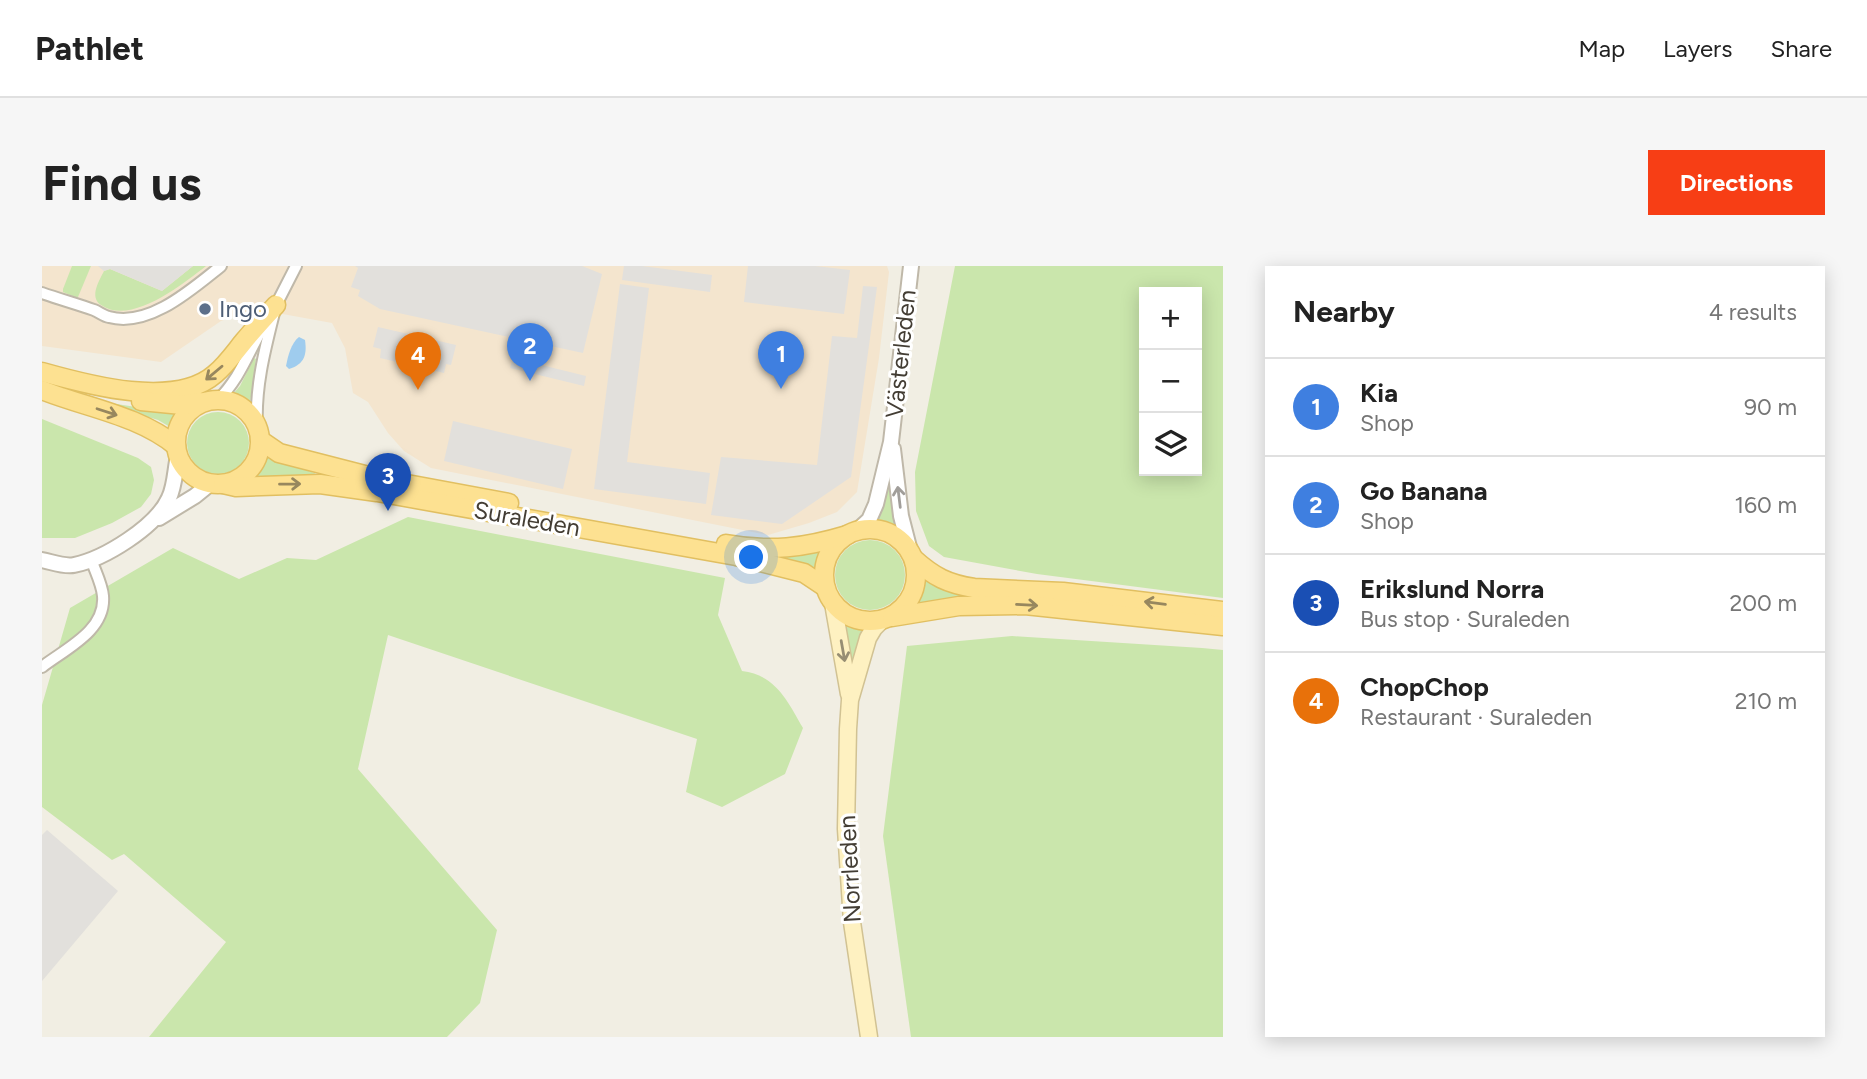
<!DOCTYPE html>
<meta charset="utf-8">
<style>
body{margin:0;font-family:Figtree,sans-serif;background:#f6f6f6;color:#222}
.controls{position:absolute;right:21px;top:21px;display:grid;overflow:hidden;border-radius:0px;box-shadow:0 4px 18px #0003}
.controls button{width:63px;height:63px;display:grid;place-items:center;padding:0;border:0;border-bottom:2px solid #e0e0e0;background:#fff;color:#222;font:35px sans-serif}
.you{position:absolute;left:710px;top:292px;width:24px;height:24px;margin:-18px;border:5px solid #fff;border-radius:50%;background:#1a73e8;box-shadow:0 0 0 10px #1a73e833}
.badge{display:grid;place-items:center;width:46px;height:46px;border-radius:50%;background:#f73e15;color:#fff;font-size:23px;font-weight:700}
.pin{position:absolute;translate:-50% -58px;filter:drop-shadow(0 2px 4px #0008)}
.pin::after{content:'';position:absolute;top:37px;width:24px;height:21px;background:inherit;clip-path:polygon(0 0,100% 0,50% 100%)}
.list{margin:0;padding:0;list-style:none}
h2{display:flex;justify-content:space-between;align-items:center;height:91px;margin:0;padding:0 28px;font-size:30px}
h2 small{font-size:23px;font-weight:400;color:#767676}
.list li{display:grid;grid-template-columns:46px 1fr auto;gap:21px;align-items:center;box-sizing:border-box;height:98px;padding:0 28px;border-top:2px solid #e0e0e0}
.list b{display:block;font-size:26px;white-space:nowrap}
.list p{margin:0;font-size:23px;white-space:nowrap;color:#767676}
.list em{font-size:23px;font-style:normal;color:#767676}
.icon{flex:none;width:38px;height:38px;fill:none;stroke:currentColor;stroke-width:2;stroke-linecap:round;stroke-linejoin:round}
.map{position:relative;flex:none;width:1181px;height:771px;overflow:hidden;border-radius:0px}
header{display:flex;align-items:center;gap:42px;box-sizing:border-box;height:98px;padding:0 35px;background:#fff;border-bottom:2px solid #e0e0e0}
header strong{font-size:33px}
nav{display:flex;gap:38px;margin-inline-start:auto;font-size:24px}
.intro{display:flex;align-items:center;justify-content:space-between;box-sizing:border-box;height:168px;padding:0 42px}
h1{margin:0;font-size:49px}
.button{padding:18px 32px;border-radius:0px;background:#f73e15;color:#fff;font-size:24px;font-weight:700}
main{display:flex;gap:42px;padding:0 42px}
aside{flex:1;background:#fff;border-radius:0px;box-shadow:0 4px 18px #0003}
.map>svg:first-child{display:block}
.commercial{fill:#f4e5ce}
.green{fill:#cae6ac;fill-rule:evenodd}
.parking{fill:#e2e0dc}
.water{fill:#9fccee}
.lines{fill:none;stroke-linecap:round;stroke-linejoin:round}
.minor-casing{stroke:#bfb8a9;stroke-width:14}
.tertiary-casing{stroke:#bfb8a9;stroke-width:18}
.secondary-casing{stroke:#d1c293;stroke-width:19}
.primary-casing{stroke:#e1bf61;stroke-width:21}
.minor{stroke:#fff;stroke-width:10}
.tertiary{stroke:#fff;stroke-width:14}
.secondary{stroke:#fef1c1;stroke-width:16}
.primary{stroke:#fde191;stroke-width:18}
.oneway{stroke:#97875e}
.oneway2{stroke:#a19e9a}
.oneway3{stroke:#978e73}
.service-dot{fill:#5c6f8a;stroke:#fff;stroke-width:2.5}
.labels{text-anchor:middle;stroke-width:6;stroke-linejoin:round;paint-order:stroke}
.service-label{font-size:24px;fill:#4e5e75;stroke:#fff;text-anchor:start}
.street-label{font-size:24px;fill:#433d34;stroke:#fff}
</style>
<header>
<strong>Pathlet</strong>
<nav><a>Map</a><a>Layers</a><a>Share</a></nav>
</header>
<div class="intro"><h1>Find us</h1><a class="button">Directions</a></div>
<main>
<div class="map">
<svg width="1181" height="771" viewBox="0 0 1181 771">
<rect width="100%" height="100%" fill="#f1eee3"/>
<polygon class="commercial" points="0,0 845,0 847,6 837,92 815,226 795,246 767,257 726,269 389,202 362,185 346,167 326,136 311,127 303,82 290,57 213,43 179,55 119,96 0,80"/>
<g class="green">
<polygon points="30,0 49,0 36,31 33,31 21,26 21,23"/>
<path d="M 151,0 L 164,0 C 141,18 89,60 59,39 C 47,31 57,15 62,5 L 68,3 L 120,25 Z"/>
<path d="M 913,0 L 1181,0 L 1181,332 L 995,308 L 902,291 L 887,280 L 874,245 L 873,206 ZM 1102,26 L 1155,26 L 1155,205 L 1102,205 Z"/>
<polygon points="212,92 214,93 208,138 191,128 198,120"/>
<polygon points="68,137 107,143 137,144 128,161 116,154 67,139"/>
<circle cx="176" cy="177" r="31"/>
<polygon points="0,153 96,192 109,201 112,214 109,228 99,241 70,257 33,272 0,272"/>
<polygon points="224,189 232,194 273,207 272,210 208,214 217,204"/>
<polygon points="848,213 850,235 855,262 844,257 834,255 841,240 845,214"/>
<path d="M 366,251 L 683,312 L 676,349 L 700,405 C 734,409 746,436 761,462 L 743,508 L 680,541 L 644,526 L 655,473 L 346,369 L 316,503 L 455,664 L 438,737 L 405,771 L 107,771 L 184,676 L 82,588 L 70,594 L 0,541 L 0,439 L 28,342 L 131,282 L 197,313 L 245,292 L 274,294 Z"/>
<circle cx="828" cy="309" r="35"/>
<polygon points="781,283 776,294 774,305 725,292"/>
<polygon points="882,314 903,324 923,328 923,330 874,338 880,327"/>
<polygon points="801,357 823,364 811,405"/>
<polygon points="970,370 1160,382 1181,384 1181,771 869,771 841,570 865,380"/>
</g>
<g class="parking">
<polygon points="56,0 151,0 120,25 68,3 62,5"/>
<polygon points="313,0 540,0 560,8 541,87 338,43 316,30 318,24 309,21 316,2"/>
<polygon points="582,0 600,0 670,9 668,26 580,14"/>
<polygon points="706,0 773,0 808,4 802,48 702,36"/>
<polygon points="578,18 607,22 585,196 668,207 664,238 552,223"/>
<polygon points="821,20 835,21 809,211 740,258 669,249 679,191 775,199 790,70 815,72"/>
<polygon points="336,61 414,79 409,99 404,98 402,107 338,92 339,83 331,81"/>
<polygon points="471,92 544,110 542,120 468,102"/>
<polygon points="411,155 530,183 521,223 402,195"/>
<polygon points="5,564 76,625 0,715 0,569"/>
</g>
<path class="water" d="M 257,71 L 263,74 C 265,88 263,98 247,103 L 244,100 C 246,90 249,77 257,71 Z"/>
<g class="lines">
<g class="minor-casing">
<g id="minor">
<path d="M 0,27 C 17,33 35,38 52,44 C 57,46 62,50 67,51 C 107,62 150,23 179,0"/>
<polyline points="232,43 254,0"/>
<path d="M 176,134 C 198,112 205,89 220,63"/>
<path d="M 215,161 C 213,120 223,83 233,43"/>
<path d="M 0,401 C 23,383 64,365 61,330 C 60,318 53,305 49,293"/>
</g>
</g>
<g class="tertiary-casing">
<g id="tertiary">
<polyline points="851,183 859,250 868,285"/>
<polyline points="117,252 153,230 169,217"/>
<polyline points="815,265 827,254 834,238 849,176 869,0"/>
<path d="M 0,294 C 10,296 22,301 32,299 C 62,293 114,261 127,232 C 133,220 133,203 136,190"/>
</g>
</g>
<g class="secondary-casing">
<g id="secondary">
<polyline points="791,337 807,428"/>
<polyline points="827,771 810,656 804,563 806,463 808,434 826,372 832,362 840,354"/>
</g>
</g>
<g class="primary-casing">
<g id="primary">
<path d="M 0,106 C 46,119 133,143 173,108 C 184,99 193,86 202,75 C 212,63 223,51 234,39"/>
<path d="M 0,124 C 45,142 96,149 134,180"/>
<circle cx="176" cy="176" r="42"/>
<polyline points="99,135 140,139 158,136"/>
<polyline points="218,174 237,187 338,213 467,237"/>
<polyline points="181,218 194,221 278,218 335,226 694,290 762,307 783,321"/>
<circle cx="828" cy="309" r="46"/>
<path d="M 684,278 C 728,286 762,282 805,269"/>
<path d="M 872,293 C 892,311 906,318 932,322 L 1021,326 L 1181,345"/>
<polyline points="850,351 917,340 983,339 1181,360"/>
</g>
</g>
<use href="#minor" class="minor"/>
<use href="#tertiary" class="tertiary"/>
<use href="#secondary" class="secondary"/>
<use href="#primary" class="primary"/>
</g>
<defs><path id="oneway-shaft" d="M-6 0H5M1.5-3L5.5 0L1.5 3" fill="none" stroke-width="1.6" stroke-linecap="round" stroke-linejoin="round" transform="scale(1.75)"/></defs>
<g class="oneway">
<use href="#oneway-shaft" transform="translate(172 107) rotate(140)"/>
<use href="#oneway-shaft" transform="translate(65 146) rotate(18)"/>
<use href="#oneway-shaft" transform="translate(248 218) rotate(-1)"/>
<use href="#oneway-shaft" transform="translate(1113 337) rotate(-173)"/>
<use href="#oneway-shaft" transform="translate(985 339) rotate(3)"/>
</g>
<use class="oneway2" href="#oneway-shaft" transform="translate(857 231) rotate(-97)"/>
<use class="oneway3" href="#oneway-shaft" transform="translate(801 385) rotate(80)"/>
<circle class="service-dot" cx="163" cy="43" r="7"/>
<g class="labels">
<g class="service-label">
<text x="177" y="51">Ingo</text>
</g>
<g class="street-label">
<text transform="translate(859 88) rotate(-84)" y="8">Västerleden</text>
<text transform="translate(485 253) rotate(10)" y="8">Suraleden</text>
<text transform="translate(808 603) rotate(-93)" y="8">Norrleden</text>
</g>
</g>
</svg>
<div class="controls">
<button>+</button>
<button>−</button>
<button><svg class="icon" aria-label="layers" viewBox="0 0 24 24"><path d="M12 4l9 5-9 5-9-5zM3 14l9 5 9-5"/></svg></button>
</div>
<div class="you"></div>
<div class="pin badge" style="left:739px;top:123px;background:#3f7fe0">1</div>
<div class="pin badge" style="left:488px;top:115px;background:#3f7fe0">2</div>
<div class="pin badge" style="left:346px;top:245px;background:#1a4fb4">3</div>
<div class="pin badge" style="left:376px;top:124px;background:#e8710a">4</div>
</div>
<aside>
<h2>Nearby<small>4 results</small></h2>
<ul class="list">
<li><span class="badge" style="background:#3f7fe0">1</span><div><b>Kia</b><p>Shop</p></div><em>90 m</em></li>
<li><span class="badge" style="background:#3f7fe0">2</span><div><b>Go Banana</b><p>Shop</p></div><em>160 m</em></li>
<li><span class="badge" style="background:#1a4fb4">3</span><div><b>Erikslund Norra</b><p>Bus stop · Suraleden</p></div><em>200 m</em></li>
<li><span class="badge" style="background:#e8710a">4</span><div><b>ChopChop</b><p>Restaurant · Suraleden</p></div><em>210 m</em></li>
</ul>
</aside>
</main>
